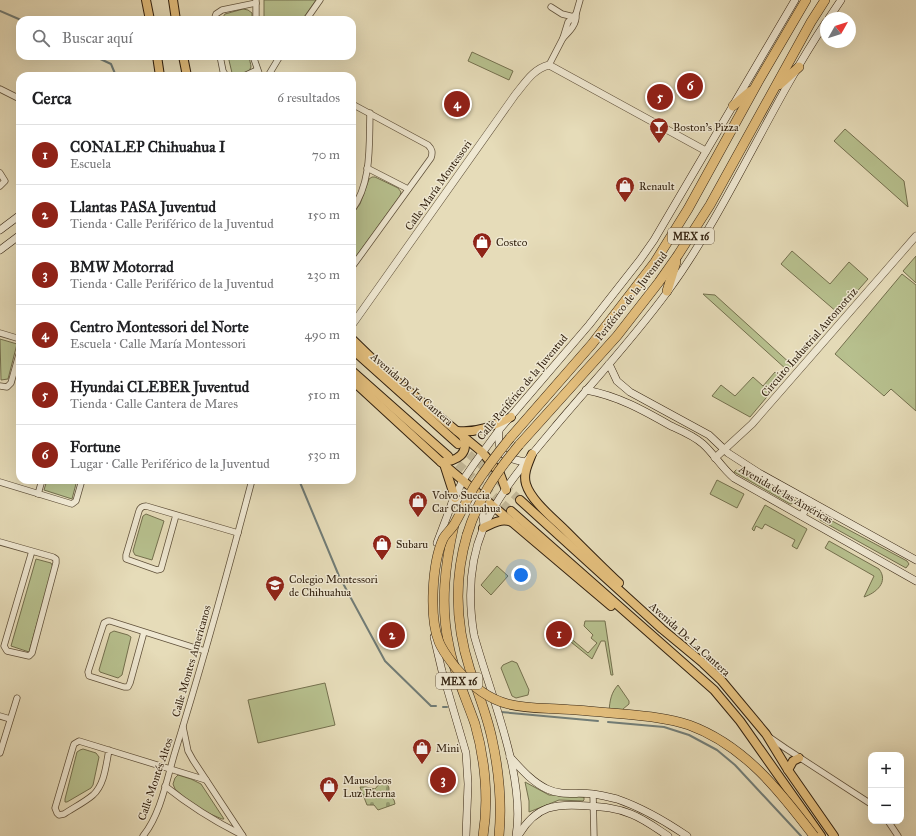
<!DOCTYPE html>
<html lang="es">
<meta charset="utf-8">
<style>
body{margin:0;font-family:"IM FELL Great Primer",serif;background:#f6f6f6;color:#202124}
.controls{position:absolute;right:12px;bottom:12px;display:grid;overflow:hidden;border-radius:8px;box-shadow:0 4px 16px #0002}
.controls button{width:36px;height:36px;display:grid;place-items:center;padding:0;border:0;border-bottom:1px solid #e0e0e0;background:#fff;color:#202124;font:20px sans-serif}
.compass{position:absolute;left:820px;top:12px;width:36px;height:36px;border-radius:50%;background:#fff;box-shadow:0 4px 16px #0002;rotate:51deg}
.you{position:absolute;left:521px;top:575px;width:14px;height:14px;margin:-10px;border:3px solid #fff;border-radius:50%;background:#1a73e8;box-shadow:0 0 0 6px #1a73e833}
.badge{display:grid;place-items:center;width:26px;height:26px;border-radius:50%;background:#8f2418;color:#fff;font-size:13px;font-weight:700}
.pin{position:absolute;translate:-50% -50%;border:2px solid #fff;box-shadow:0 1px 4px #0006}
.list{margin:0;padding:0;list-style:none}
h2{display:flex;justify-content:space-between;align-items:center;height:52px;margin:0;padding:0 16px;font-size:17px}
h2 small{font-size:13px;font-weight:400;color:#757577}
.list li{display:grid;grid-template-columns:26px 1fr auto;gap:12px;align-items:center;box-sizing:border-box;height:60px;padding:0 16px;border-top:1px solid #e0e0e0}
.list b{display:block;font-size:15px;white-space:nowrap}
.list p{margin:0;font-size:13px;white-space:nowrap;color:#757577}
.list em{font-size:13px;font-style:normal;color:#757577}
.icon{flex:none;width:22px;height:22px;fill:none;stroke:currentColor;stroke-width:2;stroke-linecap:round;stroke-linejoin:round}
.map{position:relative;flex:none;width:916px;height:836px;overflow:hidden}
.search{position:absolute;background:#fff;box-shadow:0 4px 16px #0002;left:16px;top:16px;width:340px;height:44px;display:flex;align-items:center;gap:10px;box-sizing:border-box;padding:0 14px;border-radius:12px;color:#757577;font-size:15px}
.panel{position:absolute;background:#fff;box-shadow:0 4px 16px #0002;left:16px;top:72px;width:340px;height:412px;border-radius:12px}
.map>svg:first-child{display:block}
.cemetery{fill:url(#cemetery-stones);stroke:#74704e}
.park{fill:#b7c08e;stroke:#74704e}
.lines{fill:none;stroke-linecap:round;stroke-linejoin:round}
.stream{stroke:#717c76;stroke-width:2}
.primary-tunnel{stroke:#c2b797;stroke-width:8;stroke-dasharray:8 4;stroke-linecap:butt}
.minor-casing{stroke:#5f503a;stroke-width:7}
.tertiary-casing{stroke:#5f503a;stroke-width:8}
.secondary-casing{stroke:#32210f;stroke-width:8}
.primary-casing{stroke:#32210f;stroke-width:10}
.trunk-casing{stroke:#32210f;stroke-width:10}
.minor{stroke:#efe8d2;stroke-width:5.5}
.tertiary{stroke:#efe8d2;stroke-width:7}
.secondary{stroke:#efe8d2;stroke-width:7}
.primary{stroke:#e3be7c;stroke-width:8}
.trunk{stroke:#e3be7c;stroke-width:9}
.trunk-bridge-casing{stroke:#32210f;stroke-width:10;stroke-linecap:butt}
.trunk-bridge{stroke:#e3be7c;stroke-width:9}
.labels{text-anchor:middle;stroke-width:3;stroke-linejoin:round;paint-order:stroke}
.shield{fill:#efe8d2;stroke:#6b5d4a;stroke-width:1}
.shield-label{font-size:10px;font-weight:bold;fill:#32210f}
.poi-label{font-size:11px;fill:#32210f;stroke:#efe8d2;text-anchor:start}
.street-label{font-size:11px;fill:#32210f;stroke:#efe8d2}
</style>
<div class="map">
<svg width="916" height="836" viewBox="0 0 916 836">
<defs>
<pattern id="cemetery-stones" width="16" height="16" patternUnits="userSpaceOnUse"><rect width="16" height="16" fill="#b7c08e"/><path d="M2 7V4a2 2 0 0 1 4 0v3zM10 15v-3a2 2 0 0 1 4 0v3z" fill="#959c72"/></pattern>
</defs>
<rect width="100%" height="100%" fill="#e6dcb9"/>
<filter id="stains"><feTurbulence type="fractalNoise" baseFrequency=".005" numOctaves="4"/><feColorMatrix values="0 0 0 0 .2 0 0 0 0 .09 0 0 0 0 .02 0 0 0 .5 -.17"/></filter>
<radialGradient id="worn" r=".72"><stop offset=".6" stop-color="#630" stop-opacity="0"/><stop offset="1" stop-color="#630" stop-opacity=".3"/></radialGradient>
<path class="cemetery" d="M 384,782 C 389,785 390,788 388,793 L 394,800 L 395,804 L 378,810 L 374,805 L 367,805 L 360,787 L 366,787 L 375,789 L 380,783 Z"/>
<g class="park">
<polygon points="264,0 316,0 302,20 264,20"/>
<polygon points="243,9 248,10 252,13 252,20 221,20 225,14"/>
<polygon points="472,52 513,71 509,80 468,61"/>
<path d="M 228,56 L 249,56 C 249,59 251,64 251,67 C 249,74 237,76 232,73 Z"/>
<polygon points="845,129 904,181 908,207 834,141"/>
<polygon points="372,177 375,177 398,188 401,192 400,196 352,262 352,215 360,204 369,179"/>
<polygon points="792,251 830,284 849,262 868,279 838,313 781,264"/>
<polygon points="916,256 916,283 903,271"/>
<polygon points="902,274 916,285 916,411 891,389 884,396 835,354"/>
<polygon points="703,294 715,295 792,365 787,370"/>
<polygon points="0,339 17,344 8,379 1,380"/>
<polygon points="775,372 782,379 750,417 712,396 721,385 735,396 753,377 763,386"/>
<polygon points="736,470 739,470 796,501 796,503 790,504 734,472"/>
<polygon points="47,480 77,480 72,499 44,490"/>
<polygon points="717,480 744,494 737,508 710,494"/>
<polygon points="765,505 807,529 797,549 792,546 795,540 765,524 762,529 756,526 754,531 752,529"/>
<polygon points="146,514 164,521 152,560 135,555 133,551 143,516"/>
<polygon points="819,514 907,561 909,564 906,568 820,520 817,517"/>
<path d="M 829,541 L 879,569 C 889,582 876,593 864,597 L 874,576 L 825,548 Z"/>
<polygon points="36,559 51,563 53,567 29,652 11,646"/>
<polygon points="497,566 508,576 491,595 481,585"/>
<polygon points="585,621 605,621 613,675 611,675 605,641 601,641 592,659 566,638 568,636 588,653 597,643 591,638 593,635 584,626"/>
<polygon points="114,631 128,635 131,637 122,675 118,678 100,672 99,670 110,633"/>
<polygon points="512,661 517,663 529,690 528,695 516,698 512,696 501,668 503,665"/>
<polygon points="325,683 335,725 258,743 248,700"/>
<path d="M 618,685 L 629,701 L 629,704 L 617,714 L 609,711 C 610,700 611,693 618,685 Z"/>
<polygon points="83,749 96,753 99,757 93,785 91,788 67,802 65,802 65,799 77,752 80,750"/>
<polygon points="178,775 191,779 201,784 224,819 222,819 196,808 175,789 173,784 175,778"/>
<polygon points="525,782 549,795 584,797 584,800 583,801 559,800 529,812 529,801"/>
</g>
<g class="lines">
<g class="stream">
<polyline points="0,11 21,20"/>
<polyline points="94,56 111,64 116,76"/>
<polyline points="299,480 339,576 385,661 431,706 436,706"/>
<polyline points="443,707 447,707"/>
<polyline points="501,712 598,721"/>
<polyline points="608,722 664,727 689,735 717,750 735,765 801,836"/>
</g>
<g class="primary-tunnel">
<polyline points="460,446 520,500"/>
<polyline points="449,456 511,511"/>
</g>
<g class="minor-casing">
<g id="minor">
<polyline points="551,7 562,14 574,17"/>
<path d="M 576,14 C 577,24 570,31 563,38 L 568,22 Z"/>
<polyline points="576,14 580,0"/>
<polyline points="214,20 216,14 222,10 256,3"/>
<polyline points="256,20 256,0"/>
<polyline points="306,20 320,0"/>
<polyline points="220,56 223,71 226,76"/>
<polyline points="253,56 260,76"/>
<polyline points="549,65 563,38"/>
<polyline points="244,76 257,70"/>
<polyline points="268,76 280,56"/>
<polyline points="0,89 20,99"/>
<path d="M 352,104 L 428,145 C 432,149 433,152 431,158 L 352,267"/>
<polyline points="367,168 408,189"/>
<polyline points="0,173 5,181 0,186"/>
<path d="M 352,210 C 372,182 369,145 370,113"/>
<polyline points="0,333 20,339"/>
<polyline points="0,386 7,387 11,383 20,351"/>
<polyline points="0,482 72,504 76,501 82,480"/>
<polyline points="38,494 42,480"/>
<path d="M 176,515 L 161,569 L 157,570 L 126,559 L 126,555 L 139,511 C 140,508 142,506 146,506 L 238,533"/>
<polyline points="0,542 53,557 56,559 56,563 32,653 29,656 7,651 4,646 32,551"/>
<polyline points="144,632 130,683 128,687 124,687 89,676 88,672 104,623 108,621 110,621 205,651"/>
<polyline points="0,716 10,719"/>
<polyline points="183,727 188,751 193,760 243,836"/>
<polyline points="769,737 785,748 871,804"/>
<path d="M 109,750 C 106,764 105,784 93,795 C 85,802 73,808 64,814 L 59,815 L 57,813 L 55,808 L 73,747 L 74,744 L 79,741 L 206,780"/>
<polyline points="0,753 17,698"/>
<path d="M 165,786 C 190,806 214,821 242,835"/>
<polyline points="593,794 594,836"/>
<polyline points="888,821 898,836"/>
<path d="M 143,836 C 161,814 167,778 175,752 C 203,662 228,571 252,480"/>
</g>
</g>
<g class="tertiary-casing">
<g id="tertiary">
<path d="M 352,325 L 515,95 C 525,83 533,69 549,65 L 706,151"/>
<polyline points="715,458 752,424 916,236"/>
</g>
</g>
<g class="secondary-casing">
<g id="secondary">
<polyline points="829,18 841,0"/>
<polyline points="0,230 20,215"/>
<polyline points="0,250 20,235"/>
<polyline points="609,364 617,381 630,392 709,435 728,453 759,473 916,560"/>
<path d="M 586,390 C 618,396 643,410 671,426 C 682,431 694,436 703,444 C 715,455 721,467 734,478 L 916,581"/>
<path d="M 499,430 C 497,454 503,458 525,462"/>
<path d="M 452,503 C 473,493 483,506 484,526"/>
<polyline points="802,516 809,501"/>
<polyline points="437,543 452,503 463,480 474,464 499,430 589,325 640,260 654,240 795,0"/>
<polyline points="434,637 442,671 466,753 468,784 466,836"/>
<path d="M 510,757 C 521,769 532,782 547,789 C 561,796 578,792 593,794 C 601,795 609,797 617,799 C 643,808 665,821 687,836"/>
<path d="M 516,836 C 526,776 490,694 474,635 C 468,599 469,563 483,529 C 499,492 529,458 554,428 C 592,383 633,339 668,291 C 729,207 768,109 826,22"/>
<path d="M 518,836 C 536,805 556,803 589,806 C 603,807 617,808 631,814 C 644,819 656,828 668,836"/>
</g>
</g>
<g class="primary-casing">
<g id="primary">
<polyline points="146,0 150,20"/>
<polyline points="173,0 176,20"/>
<polyline points="157,56 160,76"/>
<polyline points="183,56 187,76"/>
<polyline points="352,339 387,373 482,452 500,474 506,490"/>
<polyline points="352,349 458,444"/>
<polyline points="352,371 448,456"/>
<polyline points="352,380 441,462 611,606"/>
<path d="M 457,431 C 478,433 493,426 511,417"/>
<path d="M 532,454 C 528,464 523,474 526,484 C 531,501 554,519 566,531 C 584,549 601,566 619,583"/>
<path d="M 441,462 C 457,461 470,454 463,436"/>
<polyline points="445,467 455,498"/>
<polyline points="520,500 662,629 703,663 721,680 766,734 788,770 834,836"/>
<polyline points="511,511 714,690 740,721 821,836"/>
<path d="M 483,528 C 493,523 501,518 512,522"/>
<polyline points="788,770 793,761 799,758"/>
</g>
</g>
<g class="trunk-casing">
<g id="trunk">
<polyline points="779,85 799,67"/>
<polyline points="733,106 751,91"/>
<polyline points="667,291 676,262"/>
<polyline points="510,438 592,344 655,262 688,209 758,82 806,0"/>
<polyline points="519,445 617,336 659,282 678,255 710,205 811,22 825,0"/>
<path d="M 454,525 C 445,565 440,605 449,646 C 454,673 466,698 475,724 C 485,759 489,800 483,836"/>
<path d="M 467,535 C 454,579 456,626 470,670 C 478,693 487,715 492,739 C 499,771 502,804 499,836"/>
</g>
</g>
<use href="#minor" class="minor"/>
<use href="#tertiary" class="tertiary"/>
<use href="#secondary" class="secondary"/>
<use href="#primary" class="primary"/>
<use href="#trunk" class="trunk"/>
<g class="trunk-bridge-casing">
<g id="trunk-bridge">
<path d="M 510,438 C 497,454 485,470 474,487 C 467,499 462,511 455,523 C 452,529 446,533 443,539 C 432,564 429,617 439,642 C 443,652 450,660 456,668 C 469,683 488,699 508,704 C 525,708 541,708 559,709 C 580,710 601,712 623,714 C 645,716 668,718 689,725 C 744,745 780,791 814,836"/>
<path d="M 467,535 C 478,499 495,474 519,445"/>
</g>
</g>
<use href="#trunk-bridge" class="trunk-bridge"/>
</g>
<defs>
<g id="bar-pin" transform="scale(1)"><path d="M0 17L-7.5 6A9.5 9.5 0 1 1 7.5 6Z" fill="#8f2418" stroke="#efe8d2"/><path d="M-6-5H6L.8 .8V4.5H3.5V6h-7V4.5H-.8V.8Z" fill="#fff"/></g>
<g id="shop-pin" transform="scale(1)"><path d="M0 17L-7.5 6A9.5 9.5 0 1 1 7.5 6Z" fill="#8f2418" stroke="#efe8d2"/><path d="M-5-2.5h2.3a2.7 3.5 0 0 1 5.4 0H5L5.5 6h-11ZM-1.5-2.5h3a1.5 2.3 0 0 0-3 0Z" fill="#fff"/></g>
<g id="school-pin" transform="scale(1)"><path d="M0 17L-7.5 6A9.5 9.5 0 1 1 7.5 6Z" fill="#8f2418" stroke="#efe8d2"/><path d="M0-5L7-2L0 1L-7-2ZM-4 1L0 2.5L4 1V4Q0 6-4 4Z" fill="#fff"/></g>
</defs>
<g fill-rule="evenodd">
<use href="#bar-pin" x="659" y="127"/>
<use href="#shop-pin" x="625" y="186"/>
<use href="#shop-pin" x="482" y="242"/>
<use href="#shop-pin" x="418" y="501"/>
<use href="#shop-pin" x="382" y="544"/>
<use href="#school-pin" x="275" y="585"/>
<use href="#shop-pin" x="422" y="748"/>
<use href="#shop-pin" x="329" y="786"/>
</g>
<g class="labels">
<g class="shield">
<rect x="668" y="228" width="46" height="16" rx="3"/>
<rect x="436" y="673" width="46" height="16" rx="3"/>
</g>
<g class="shield-label">
<text x="691" y="240">MEX 16</text>
<text x="459" y="685">MEX 16</text>
</g>
<g class="poi-label">
<text x="673" y="131">Boston's Pizza</text>
<text x="639" y="190">Renault</text>
<text x="496" y="246">Costco</text>
<text x="432" y="499">Volvo Suecia<tspan x="432" dy="13">Car Chihuahua</tspan></text>
<text x="396" y="548">Subaru</text>
<text x="289" y="583">Colegio Montessori<tspan x="289" dy="13">de Chihuahua</tspan></text>
<text x="436" y="752">Mini</text>
<text x="343" y="784">Mausoleos<tspan x="343" dy="13">Luz Eterna</tspan></text>
</g>
<g class="street-label">
<text transform="translate(438 185) rotate(-55)" y="4">Calle María Montessori</text>
<text transform="translate(631 296) rotate(-52)" y="4">Periférico de la Juventud</text>
<text transform="translate(809 342) rotate(-49)" y="4">Circuito Industrial Automotriz</text>
<text transform="translate(522 387) rotate(-50)" y="4">Calle Periférico de la Juventud</text>
<text transform="translate(412 389) rotate(41)" y="4">Avenida De La Cantera</text>
<text transform="translate(786 494) rotate(30)" y="4">Avenida de las Américas</text>
<text transform="translate(690 639) rotate(42)" y="4">Avenida De La Cantera</text>
<text transform="translate(191 661) rotate(-74)" y="4">Calle Montes Americanos</text>
<text transform="translate(155 779) rotate(-71)" y="4">Calle Montés Altos</text>
</g>
</g>
<rect width="100%" height="100%" filter="url(#stains)"/>
<rect width="100%" height="100%" fill="url(#worn)"/>
</svg>
<div class="controls">
<button>+</button>
<button>−</button>
</div>
<svg class="compass" viewBox="-18 -18 36 36"><path d="M0-13l5 13h-10z" fill="#e53935"/><path d="M0 13l5-13h-10z" fill="#757577"/></svg>
<div class="you"></div>
<div class="pin badge" style="left:559px;top:634px">1</div>
<div class="pin badge" style="left:392px;top:635px">2</div>
<div class="pin badge" style="left:443px;top:780px">3</div>
<div class="pin badge" style="left:457px;top:104px">4</div>
<div class="pin badge" style="left:660px;top:97px">5</div>
<div class="pin badge" style="left:690px;top:86px">6</div>
<div class="search"><svg class="icon" aria-label="search" viewBox="0 0 24 24"><circle cx="10" cy="10" r="6"/><path d="M15 15l6 6"/></svg>Buscar aquí</div>
<section class="panel">
<h2>Cerca<small>6 resultados</small></h2>
<ul class="list">
<li><span class="badge">1</span><div><b>CONALEP Chihuahua I</b><p>Escuela</p></div><em>70 m</em></li>
<li><span class="badge">2</span><div><b>Llantas PASA Juventud</b><p>Tienda · Calle Periférico de la Juventud</p></div><em>150 m</em></li>
<li><span class="badge">3</span><div><b>BMW Motorrad</b><p>Tienda · Calle Periférico de la Juventud</p></div><em>230 m</em></li>
<li><span class="badge">4</span><div><b>Centro Montessori del Norte</b><p>Escuela · Calle María Montessori</p></div><em>490 m</em></li>
<li><span class="badge">5</span><div><b>Hyundai CLEBER Juventud</b><p>Tienda · Calle Cantera de Mares</p></div><em>510 m</em></li>
<li><span class="badge">6</span><div><b>Fortune</b><p>Lugar · Calle Periférico de la Juventud</p></div><em>530 m</em></li>
</ul>
</section>
</div>
